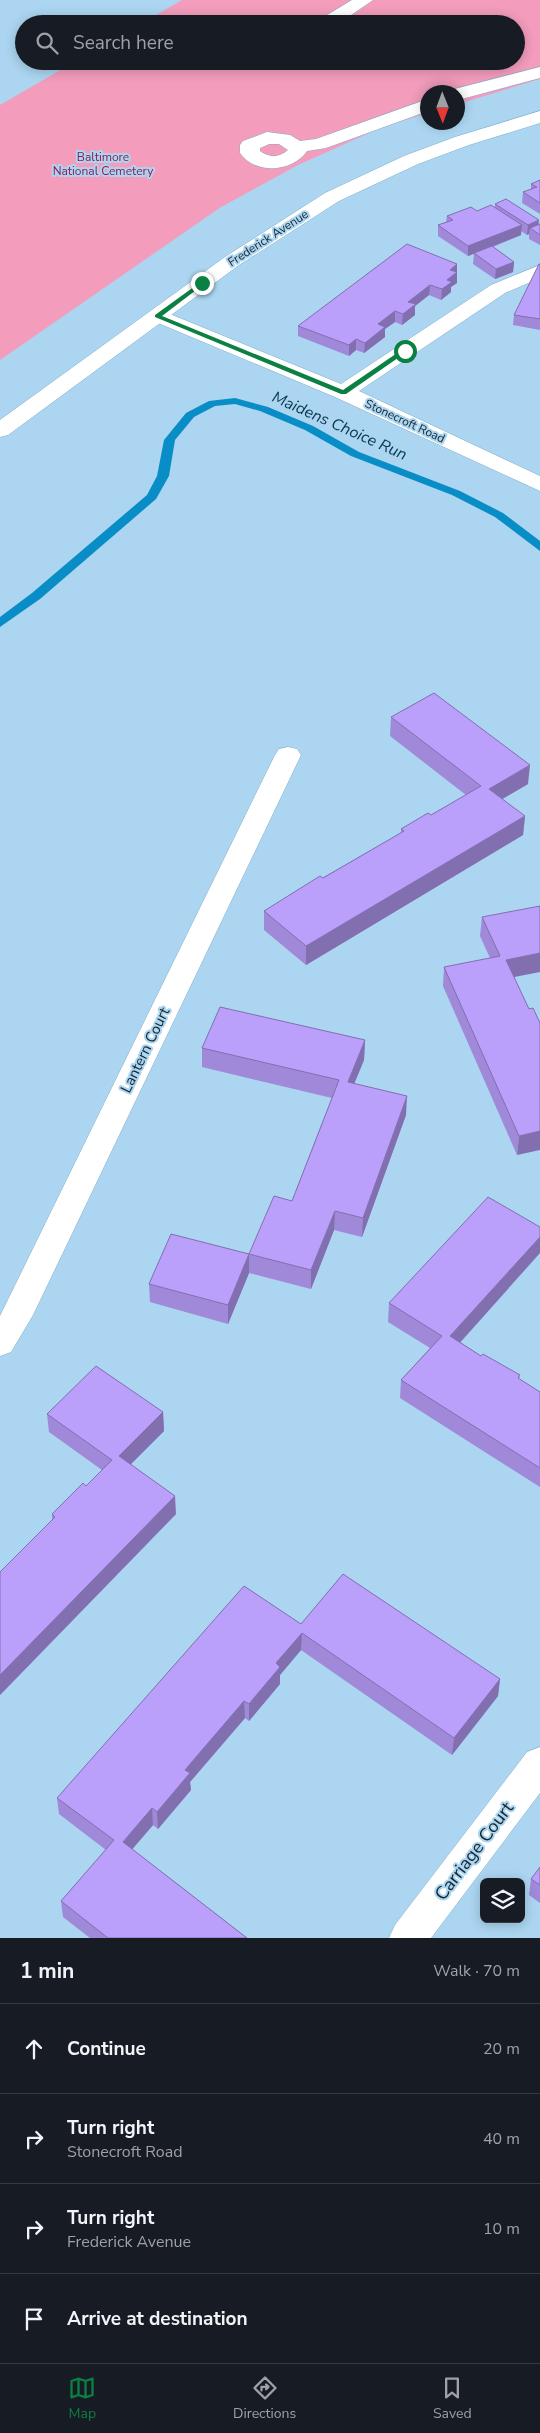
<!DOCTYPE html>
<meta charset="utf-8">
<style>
body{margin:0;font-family:"Nunito Sans",sans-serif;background:#242831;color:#f1f3f6}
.controls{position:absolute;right:15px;bottom:15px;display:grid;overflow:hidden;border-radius:8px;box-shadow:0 2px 12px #0003}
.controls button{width:45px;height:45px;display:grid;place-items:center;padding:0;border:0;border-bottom:1px solid #363941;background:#171b24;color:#f1f3f6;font:25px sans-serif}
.compass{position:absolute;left:420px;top:85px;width:45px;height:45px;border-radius:50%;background:#171b24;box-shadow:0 2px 12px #0003;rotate:179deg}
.stop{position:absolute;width:15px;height:15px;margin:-11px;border:4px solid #0b8043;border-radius:50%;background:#fff}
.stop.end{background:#0b8043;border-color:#fff;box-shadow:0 1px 5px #0008}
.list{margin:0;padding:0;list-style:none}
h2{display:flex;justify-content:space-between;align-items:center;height:65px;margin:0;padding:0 20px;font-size:21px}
h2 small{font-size:16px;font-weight:400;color:#9ea1a6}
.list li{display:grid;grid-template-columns:32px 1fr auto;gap:15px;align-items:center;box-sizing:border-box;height:90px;padding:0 20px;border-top:1px solid #363941}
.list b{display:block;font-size:19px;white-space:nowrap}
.list p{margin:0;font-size:16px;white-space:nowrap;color:#9ea1a6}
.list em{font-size:16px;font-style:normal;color:#9ea1a6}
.icon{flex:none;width:28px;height:28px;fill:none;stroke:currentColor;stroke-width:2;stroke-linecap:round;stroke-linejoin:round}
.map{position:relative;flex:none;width:540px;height:1938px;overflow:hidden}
.search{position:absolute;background:#171b24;box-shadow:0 2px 12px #0003;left:15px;right:15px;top:15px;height:55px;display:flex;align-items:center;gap:12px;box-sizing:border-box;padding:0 18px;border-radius:28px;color:#9ea1a6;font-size:19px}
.sheet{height:425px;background:#171b24}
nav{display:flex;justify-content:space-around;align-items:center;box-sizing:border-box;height:70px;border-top:1px solid #363941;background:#171b24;font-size:14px;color:#9ea1a6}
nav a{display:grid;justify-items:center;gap:2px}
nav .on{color:#0b8043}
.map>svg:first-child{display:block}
.green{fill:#f39cbc}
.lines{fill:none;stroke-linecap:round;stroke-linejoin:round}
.stream{fill:#088dc7;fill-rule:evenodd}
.minor-casing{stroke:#85aec8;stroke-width:1}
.major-casing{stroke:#85aec8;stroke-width:1}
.minor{fill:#fff;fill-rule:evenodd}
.major{fill:#fff;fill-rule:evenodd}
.wall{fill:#a089d8}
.shaded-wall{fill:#826fb0}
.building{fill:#ba9ffb;stroke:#826fb0}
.route{fill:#0b8043}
.labels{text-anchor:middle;stroke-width:4;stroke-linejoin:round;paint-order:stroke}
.far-park-label{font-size:12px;fill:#911a55;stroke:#abd5f0}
.far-street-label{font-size:12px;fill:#162630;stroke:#abd5f0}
.street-label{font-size:15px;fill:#162630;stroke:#abd5f0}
.water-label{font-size:16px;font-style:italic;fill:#06364e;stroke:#abd5f0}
.near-street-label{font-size:18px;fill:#162630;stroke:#abd5f0}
</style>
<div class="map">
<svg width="540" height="1938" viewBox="0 0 540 1938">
<rect width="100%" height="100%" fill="#abd5f0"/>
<polygon class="green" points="182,0 540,0 540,79 458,104 458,92 428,92 427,113 378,129 298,165 221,207 0,360 0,105 76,61 516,61 516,24 141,24"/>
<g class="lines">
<polygon class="stream" points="235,398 268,407 313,426 359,452 460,491 503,513 540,541 540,551 495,517 452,495 351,456 305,430 260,411 235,404 215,406 194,417 175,440 169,476 156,499 40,599 0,627 0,617 32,593 147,495 157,476 164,440 186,413 209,401"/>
<g class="minor-casing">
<g id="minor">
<polygon points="352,0 373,0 338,24 323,24 321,21 324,17"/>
<polygon points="540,67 540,78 458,100 458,92 450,92 451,90"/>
<path d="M 428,99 L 428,111 L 326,148 L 307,151 C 293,172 255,175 240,153 L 240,145 L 243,141 L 267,132 L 290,135 L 300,141 L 316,139 ZM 269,144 L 279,144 L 288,150 C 279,158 269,158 260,151 L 260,148 Z"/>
<polygon points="540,265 540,278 505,293 359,391 540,476 540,491 335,397 151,320 148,316 151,312 158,310 165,312 341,384 491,285"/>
<polygon points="288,747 297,749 301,755 33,1315 11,1352 0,1356 0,1316 275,755 279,749"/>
<polygon points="540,1747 540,1793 431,1938 389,1938 395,1925 527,1752"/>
</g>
</g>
<g class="major-casing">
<polygon id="major" points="540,111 540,123 469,145 418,164 339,201 239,265 8,435 0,437 0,420 225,257 325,193 404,156 455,137"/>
</g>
<use href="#minor" class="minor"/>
<use href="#major" class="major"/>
</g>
<g class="wall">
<polygon points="540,180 540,214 522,203 523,192 531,189 531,184"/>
<polygon points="495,204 539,224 540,224 540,245 529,239 529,234 527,235 521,231 521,235 493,247 514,262 513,272 495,279 473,264 474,254 468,256 438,236 438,225 446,222 447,216 495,208"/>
<polygon points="457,264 457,283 451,287 451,292 441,300 429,295 415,306 415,315 402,325 395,322 385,329 385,337 364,353 356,350 349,356 298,336 298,326"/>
<polygon points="540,264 540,330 513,325 514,315"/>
<polygon points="391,717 528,784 502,799 525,816 523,835 306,965 264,930 264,911 401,833 401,829 431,815 466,795 390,736"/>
<polygon points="482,917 514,977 529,1009 533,1008 517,1155 443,986 444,967 490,958 480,936"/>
<polygon points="365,1040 364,1060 354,1084 406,1115 362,1237 334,1230 311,1289 249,1273 249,1254 292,1201 332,1098 202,1067 202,1048"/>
<polygon points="249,1254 249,1273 228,1324 150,1302 149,1284"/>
<polygon points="389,1303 460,1342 481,1356 520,1375 519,1379 540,1392 540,1487 400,1398 401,1380 430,1348 388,1322"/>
<polygon points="163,1412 164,1431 131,1464 176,1514 0,1695 0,1572 52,1520 52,1514 86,1486 102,1470 49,1432 47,1414"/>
<polygon points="301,1624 500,1679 498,1696 452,1755 301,1650 280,1675 280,1684 249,1721 245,1718 190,1782 191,1790 158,1829 153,1825 132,1849 247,1938 90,1938 63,1917 61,1901 106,1850 59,1814 57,1798"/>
<polygon points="540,1867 540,1903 529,1895 531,1879"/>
</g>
<g class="shaded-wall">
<polygon points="539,220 538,230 530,228 529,234 527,235 528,225"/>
<polygon points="522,225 521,235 468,256 468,246"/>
<polygon points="514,262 513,272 495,279 496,269"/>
<polygon points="457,264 457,283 451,287 451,292 441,300 442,289 450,270"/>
<polygon points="430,285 429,295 415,306 415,315 402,325 403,314 408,302"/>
<polygon points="395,311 395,322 385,329 385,337 364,353 365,343 378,324"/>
<polygon points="356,339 356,350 349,356 349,345"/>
<polygon points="530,765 528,784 487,808 489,789"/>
<polygon points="525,816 523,835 306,965 306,946"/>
<polygon points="540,953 540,972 504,979 506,960"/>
<polygon points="365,1040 364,1060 347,1101 348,1082"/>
<polygon points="407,1096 406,1115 362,1237 363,1218"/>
<polygon points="540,1131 540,1150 517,1155 519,1136"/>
<polygon points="335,1211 334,1230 311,1289 311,1270"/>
<polygon points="540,1237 540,1253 449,1355 450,1336"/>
<polygon points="249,1254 249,1273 228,1324 228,1305"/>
<polygon points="163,1412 164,1431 121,1474 119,1456"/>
<polygon points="175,1496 176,1514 0,1695 0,1675"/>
<polygon points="302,1633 301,1650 280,1675 280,1684 249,1721 249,1704 276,1663"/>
<polygon points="500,1679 498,1696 452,1755 454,1738"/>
<polygon points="244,1701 245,1718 190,1782 191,1790 158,1829 157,1812 185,1770"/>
<polygon points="152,1808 153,1825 124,1859 123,1842"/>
</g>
<g class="building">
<polygon points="540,180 540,203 523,192 537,187 531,184"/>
<polygon points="506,199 539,220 528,225 495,204"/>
<polygon points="491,205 522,225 468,246 438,225 453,220 447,216 471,207 477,211"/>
<polygon points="540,224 540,235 530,228"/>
<polygon points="407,244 457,264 450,270 457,272 447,280 452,282 442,289 430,285 408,302 416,304 403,314 395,311 378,324 385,327 365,343 356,339 349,345 298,326"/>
<polygon points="492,246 514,262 496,269 474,253"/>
<polygon points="539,264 540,264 540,319 514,315"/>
<polygon points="434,693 530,765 489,789 525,816 306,946 264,911 320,876 323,878 404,831 401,829 428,813 431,815 481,786 391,717"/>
<polygon points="540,906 540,953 506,960 529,1009 533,1008 540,1023 540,1131 519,1136 444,967 500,956 482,917"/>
<polygon points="220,1007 365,1040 348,1082 407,1096 363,1218 335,1211 311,1270 249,1254 274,1196 292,1201 339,1080 202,1048"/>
<polygon points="488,1197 540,1227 540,1237 450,1336 481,1356 483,1354 520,1375 518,1378 540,1392 540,1468 401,1380 442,1336 389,1303"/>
<polygon points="171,1234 249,1254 228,1305 149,1284"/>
<polygon points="96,1366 163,1412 119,1456 175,1496 0,1675 0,1572 55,1517 52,1514 83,1483 86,1486 112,1460 47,1414"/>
<polygon points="343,1574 500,1679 454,1738 302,1633 276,1663 280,1667 249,1704 244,1701 185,1770 190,1773 157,1812 152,1808 123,1842 247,1938 108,1938 61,1901 114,1840 57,1798 244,1586 301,1624"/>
<polygon points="540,1867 540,1885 531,1879"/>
</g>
<polygon class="route" points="202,281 204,284 162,316 343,390 403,349 408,351 346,394 341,394 155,317 155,315"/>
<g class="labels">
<g class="far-park-label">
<text x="103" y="161">Baltimore<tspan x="103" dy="14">National Cemetery</tspan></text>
</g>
<g class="far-street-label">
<text transform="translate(268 238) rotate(-33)" y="4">Frederick Avenue</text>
<text transform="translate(405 421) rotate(25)" y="4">Stonecroft Road</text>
</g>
<g class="street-label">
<text transform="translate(145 1050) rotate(-64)" y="5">Lantern Court</text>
</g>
<g class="water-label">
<text transform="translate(340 425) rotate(24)" y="6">Maidens Choice Run</text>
</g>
<g class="near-street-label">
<text transform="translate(474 1851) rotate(-53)" y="6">Carriage Court</text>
</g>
</g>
</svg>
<div class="controls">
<button><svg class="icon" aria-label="layers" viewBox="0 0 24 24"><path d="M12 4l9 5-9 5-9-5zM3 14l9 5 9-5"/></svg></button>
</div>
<svg class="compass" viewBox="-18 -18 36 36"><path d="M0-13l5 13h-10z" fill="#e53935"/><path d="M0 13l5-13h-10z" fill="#9ea1a6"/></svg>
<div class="stop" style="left:405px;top:351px"></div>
<div class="stop end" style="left:202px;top:283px"></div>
<div class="search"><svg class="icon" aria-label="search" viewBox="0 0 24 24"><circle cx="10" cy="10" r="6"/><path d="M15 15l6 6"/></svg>Search here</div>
</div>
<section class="sheet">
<h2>1 min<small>Walk · 70 m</small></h2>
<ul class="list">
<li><svg class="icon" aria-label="ahead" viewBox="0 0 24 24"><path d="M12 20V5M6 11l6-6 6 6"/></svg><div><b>Continue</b></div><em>20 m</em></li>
<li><svg class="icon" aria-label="right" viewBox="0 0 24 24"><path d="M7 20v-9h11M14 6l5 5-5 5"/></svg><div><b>Turn right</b><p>Stonecroft Road</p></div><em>40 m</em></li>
<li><svg class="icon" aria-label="right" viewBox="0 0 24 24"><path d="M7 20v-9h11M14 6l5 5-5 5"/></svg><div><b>Turn right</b><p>Frederick Avenue</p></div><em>10 m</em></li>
<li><svg class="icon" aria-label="arrive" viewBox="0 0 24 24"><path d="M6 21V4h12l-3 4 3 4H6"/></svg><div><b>Arrive at destination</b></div></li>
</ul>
</section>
<nav>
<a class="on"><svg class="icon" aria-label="map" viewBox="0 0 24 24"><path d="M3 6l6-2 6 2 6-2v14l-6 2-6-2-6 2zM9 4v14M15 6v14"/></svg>Map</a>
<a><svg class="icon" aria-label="directions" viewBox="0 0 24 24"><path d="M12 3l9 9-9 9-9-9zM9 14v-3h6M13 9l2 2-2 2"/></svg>Directions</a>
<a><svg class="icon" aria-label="saved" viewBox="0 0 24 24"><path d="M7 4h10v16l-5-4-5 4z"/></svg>Saved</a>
</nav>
